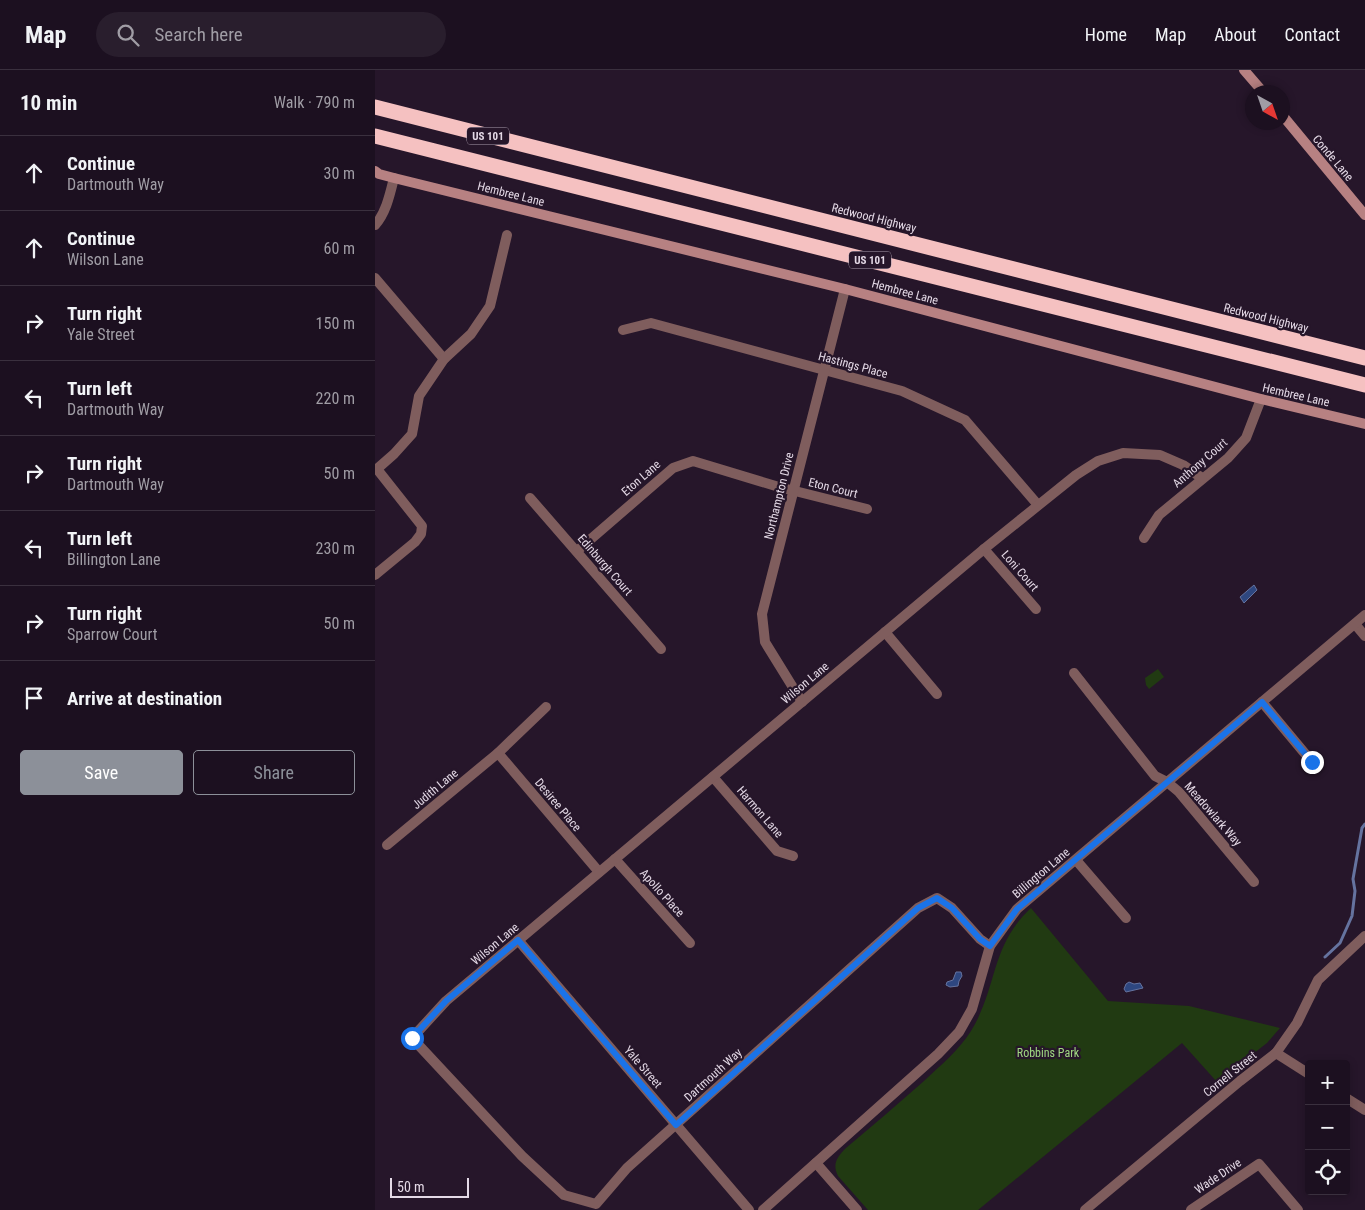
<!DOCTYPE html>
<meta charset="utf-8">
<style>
body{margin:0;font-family:"Roboto Condensed",sans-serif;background:#291e2d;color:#f1f3f6}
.controls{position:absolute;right:15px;bottom:15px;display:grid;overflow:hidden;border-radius:5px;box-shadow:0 2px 8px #0003}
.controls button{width:45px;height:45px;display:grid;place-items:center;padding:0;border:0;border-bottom:1px solid #3a303e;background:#1c1020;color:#f1f3f6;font:25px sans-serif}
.compass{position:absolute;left:870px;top:15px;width:45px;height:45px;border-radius:50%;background:#1c1020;box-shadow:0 2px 8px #0003;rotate:140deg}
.scale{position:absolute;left:15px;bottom:12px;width:79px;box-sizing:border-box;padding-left:5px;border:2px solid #e4d9e6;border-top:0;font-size:14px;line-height:18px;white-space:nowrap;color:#e4d9e6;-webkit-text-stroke:4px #26162a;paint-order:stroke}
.stop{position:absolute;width:15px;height:15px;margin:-11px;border:4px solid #1a73e8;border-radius:50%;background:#fff}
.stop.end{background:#1a73e8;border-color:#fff;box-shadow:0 1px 5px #0008}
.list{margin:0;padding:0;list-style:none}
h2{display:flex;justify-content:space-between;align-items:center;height:65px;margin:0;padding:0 20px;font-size:21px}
h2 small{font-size:16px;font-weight:400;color:#a09da5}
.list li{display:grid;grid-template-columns:32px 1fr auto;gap:15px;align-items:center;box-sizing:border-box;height:75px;padding:0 20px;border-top:1px solid #3a303e}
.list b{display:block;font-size:19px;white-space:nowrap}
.list p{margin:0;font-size:16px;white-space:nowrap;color:#a09da5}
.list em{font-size:16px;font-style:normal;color:#a09da5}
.actions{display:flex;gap:10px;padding:15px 20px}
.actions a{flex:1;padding:11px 0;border:1px solid #8c9099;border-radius:5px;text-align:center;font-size:18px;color:#8c9099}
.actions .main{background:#8c9099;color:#fff}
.icon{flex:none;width:28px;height:28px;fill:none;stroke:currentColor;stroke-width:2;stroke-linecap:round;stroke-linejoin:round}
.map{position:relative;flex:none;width:990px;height:1140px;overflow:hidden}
header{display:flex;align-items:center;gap:30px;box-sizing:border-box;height:70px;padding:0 25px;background:#1c1020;border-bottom:1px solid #3a303e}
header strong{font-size:24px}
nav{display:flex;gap:28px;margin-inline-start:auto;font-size:18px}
.search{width:350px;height:45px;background:#291e2d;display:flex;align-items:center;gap:12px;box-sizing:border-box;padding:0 18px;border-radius:28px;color:#a09da5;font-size:19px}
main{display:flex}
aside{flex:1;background:#1c1020}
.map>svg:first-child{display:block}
.green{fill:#213a12}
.water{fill:#2e4780;stroke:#65739f}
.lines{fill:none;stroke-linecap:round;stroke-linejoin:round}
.stream{stroke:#65739f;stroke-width:3}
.street{stroke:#7f5d5d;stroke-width:10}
.secondary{stroke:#b78182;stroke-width:10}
.highway{stroke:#f5c1c1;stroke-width:15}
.route{stroke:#1a73e8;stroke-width:6}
.labels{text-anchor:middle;stroke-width:4.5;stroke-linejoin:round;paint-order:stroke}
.shield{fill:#26162a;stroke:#ab9eae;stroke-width:1}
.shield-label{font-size:11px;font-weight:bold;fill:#e4d9e6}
.street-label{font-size:12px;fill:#e4d9e6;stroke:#26162a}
.park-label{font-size:12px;fill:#a0d982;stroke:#26162a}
</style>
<header>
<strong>Map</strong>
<div class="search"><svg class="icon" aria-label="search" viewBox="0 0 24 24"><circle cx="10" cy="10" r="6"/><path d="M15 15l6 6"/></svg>Search here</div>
<nav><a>Home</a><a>Map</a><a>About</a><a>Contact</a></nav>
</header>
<main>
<aside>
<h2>10 min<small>Walk · 790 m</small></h2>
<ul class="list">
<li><svg class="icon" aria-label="ahead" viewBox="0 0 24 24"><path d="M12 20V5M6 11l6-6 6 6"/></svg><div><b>Continue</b><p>Dartmouth Way</p></div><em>30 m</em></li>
<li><svg class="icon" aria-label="ahead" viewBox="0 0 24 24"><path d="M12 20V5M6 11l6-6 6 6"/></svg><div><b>Continue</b><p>Wilson Lane</p></div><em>60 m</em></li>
<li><svg class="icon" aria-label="right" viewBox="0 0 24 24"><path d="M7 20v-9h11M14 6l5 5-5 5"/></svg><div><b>Turn right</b><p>Yale Street</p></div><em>150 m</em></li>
<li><svg class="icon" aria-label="left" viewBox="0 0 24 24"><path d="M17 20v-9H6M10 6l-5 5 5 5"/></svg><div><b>Turn left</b><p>Dartmouth Way</p></div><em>220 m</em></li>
<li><svg class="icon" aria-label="right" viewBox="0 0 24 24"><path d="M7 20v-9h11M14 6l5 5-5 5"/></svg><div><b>Turn right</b><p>Dartmouth Way</p></div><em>50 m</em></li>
<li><svg class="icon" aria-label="left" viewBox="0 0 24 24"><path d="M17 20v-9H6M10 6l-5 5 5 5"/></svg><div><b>Turn left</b><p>Billington Lane</p></div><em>230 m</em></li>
<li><svg class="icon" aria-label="right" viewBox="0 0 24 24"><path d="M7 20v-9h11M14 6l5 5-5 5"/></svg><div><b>Turn right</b><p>Sparrow Court</p></div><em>50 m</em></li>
<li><svg class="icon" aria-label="arrive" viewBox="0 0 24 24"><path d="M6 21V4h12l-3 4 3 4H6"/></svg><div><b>Arrive at destination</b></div></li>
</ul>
<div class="actions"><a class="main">Save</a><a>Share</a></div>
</aside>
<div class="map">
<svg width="990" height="1140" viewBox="0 0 990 1140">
<rect width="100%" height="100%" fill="#26162a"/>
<g class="green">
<polygon points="783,599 789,607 774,619 771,615 770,608"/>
<path d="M 656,838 L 733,931 L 814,936 L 905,958 L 892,973 L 842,1012 L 807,973 L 603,1140 L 493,1140 L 463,1106 C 457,1094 462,1087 471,1078 C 497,1056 523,1034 549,1011 C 566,995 584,980 596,961 C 623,917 615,876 656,838 Z"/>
</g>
<g class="water">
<polygon points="879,515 882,520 869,533 865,527"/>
<polygon points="581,902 586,902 587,906 584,911 583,916 575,917 571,915 572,912 578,910"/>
<polygon points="754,912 759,914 765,913 768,918 751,922 749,919 751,914"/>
</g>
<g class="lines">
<polyline class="stream" points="950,887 965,873 977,846 980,821 978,809 987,758 990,754"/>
<g class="street">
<path d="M 0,155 C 11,143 15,124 19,108"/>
<polyline points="0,208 69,289"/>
<polyline points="248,260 276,253 527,321 590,350 663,435"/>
<polyline points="155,428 286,579"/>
<polyline points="769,468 784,445 853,388 871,368 886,329"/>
<polyline points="609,479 661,539"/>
<polyline points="202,481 298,398 318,391 404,417 492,439"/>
<polyline points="0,505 40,472 46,464 47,456 2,399 19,384 37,364 44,326 69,289 96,264 115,236 132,165"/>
<polyline points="980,554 990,566"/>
<polyline points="510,562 562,624"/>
<polyline points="699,603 780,706 792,712 804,722 879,812"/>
<polyline points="427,632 390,572 387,544 470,219"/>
<polyline points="887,632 937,692"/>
<polyline points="123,683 224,802"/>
<polyline points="338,707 402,781 418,786"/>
<polyline points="12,775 123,683 171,637"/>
<polyline points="240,789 315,873"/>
<polyline points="701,790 751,848"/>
<polyline points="143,870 374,1140"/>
<polyline points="615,876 605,869 577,838 562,828 543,838 252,1098 221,1134 189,1125 147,1086 37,968 71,931 609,479 701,405 723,391 748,383 785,385 808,395 827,408"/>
<polyline points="901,983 934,1004"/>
<polyline points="971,1028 990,1040"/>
<polyline points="441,1093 482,1140"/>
<polyline points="388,1140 563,984 584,962 597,939 615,876 642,839 990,545"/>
<polyline points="710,1140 865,1011 901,983 922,953 943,910 990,866"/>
<polyline points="816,1140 884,1094 923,1140"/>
</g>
<g class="secondary">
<polyline points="869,0 888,22"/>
<polyline points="908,46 990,145"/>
<polyline points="0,101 4,104 19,108 470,219 886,329 990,354"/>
</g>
<g class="highway">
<polyline points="0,37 990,288"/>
<polyline points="0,66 990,315"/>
</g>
</g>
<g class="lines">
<polyline class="route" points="37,968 71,931 143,870 301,1055 543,838 562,828 577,838 605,869 615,876 642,839 887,632 937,692"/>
</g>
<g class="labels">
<g class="shield">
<rect x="92" y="57.5" width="42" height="17" rx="4"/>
<rect x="474" y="181.5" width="42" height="17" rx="4"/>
</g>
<g class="shield-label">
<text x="113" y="70">US 101</text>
<text x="495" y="194">US 101</text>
</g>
<g class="street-label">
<text transform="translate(958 88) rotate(50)" y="4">Conde Lane</text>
<text transform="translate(136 124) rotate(14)" y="4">Hembree Lane</text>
<text transform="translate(499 148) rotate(14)" y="4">Redwood Highway</text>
<text transform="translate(530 222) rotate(15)" y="4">Hembree Lane</text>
<text transform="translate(891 248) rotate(14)" y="4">Redwood Highway</text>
<text transform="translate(478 295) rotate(15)" y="4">Hastings Place</text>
<text transform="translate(921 325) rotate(13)" y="4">Hembree Lane</text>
<text transform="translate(825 393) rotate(-41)" y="4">Anthony Court</text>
<text transform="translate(266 408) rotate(-41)" y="4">Eton Lane</text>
<text transform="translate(458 418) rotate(14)" y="4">Eton Court</text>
<text transform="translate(404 426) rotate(-76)" y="4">Northampton Drive</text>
<text transform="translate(230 495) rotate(49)" y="4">Edinburgh Court</text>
<text transform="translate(645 501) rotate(49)" y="4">Loni Court</text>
<text transform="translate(430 613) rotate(-40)" y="4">Wilson Lane</text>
<text transform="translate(60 719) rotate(-40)" y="4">Judith Lane</text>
<text transform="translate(183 735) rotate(50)" y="4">Desiree Place</text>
<text transform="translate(385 742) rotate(49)" y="4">Harmon Lane</text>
<text transform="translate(838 744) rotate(49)" y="4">Meadowlark Way</text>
<text transform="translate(666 803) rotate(-40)" y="4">Billington Lane</text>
<text transform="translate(287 823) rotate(48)" y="4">Apollo Place</text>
<text transform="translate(120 874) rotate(-40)" y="4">Wilson Lane</text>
<text transform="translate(268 997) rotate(49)" y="4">Yale Street</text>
<text transform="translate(855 1004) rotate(-39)" y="4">Cornell Street</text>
<text transform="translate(338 1005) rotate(-42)" y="4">Dartmouth Way</text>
<text transform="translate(843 1106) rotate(-34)" y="4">Wade Drive</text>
</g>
<g class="park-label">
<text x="673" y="987">Robbins Park</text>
</g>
</g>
</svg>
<div class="controls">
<button>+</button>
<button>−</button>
<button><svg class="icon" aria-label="locate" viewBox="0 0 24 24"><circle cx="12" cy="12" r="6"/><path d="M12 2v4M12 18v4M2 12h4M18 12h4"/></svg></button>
</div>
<svg class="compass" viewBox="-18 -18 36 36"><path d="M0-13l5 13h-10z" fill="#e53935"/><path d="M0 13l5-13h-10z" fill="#a09da5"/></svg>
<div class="scale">50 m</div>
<div class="stop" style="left:37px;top:968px"></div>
<div class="stop end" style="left:937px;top:692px"></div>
</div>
</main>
